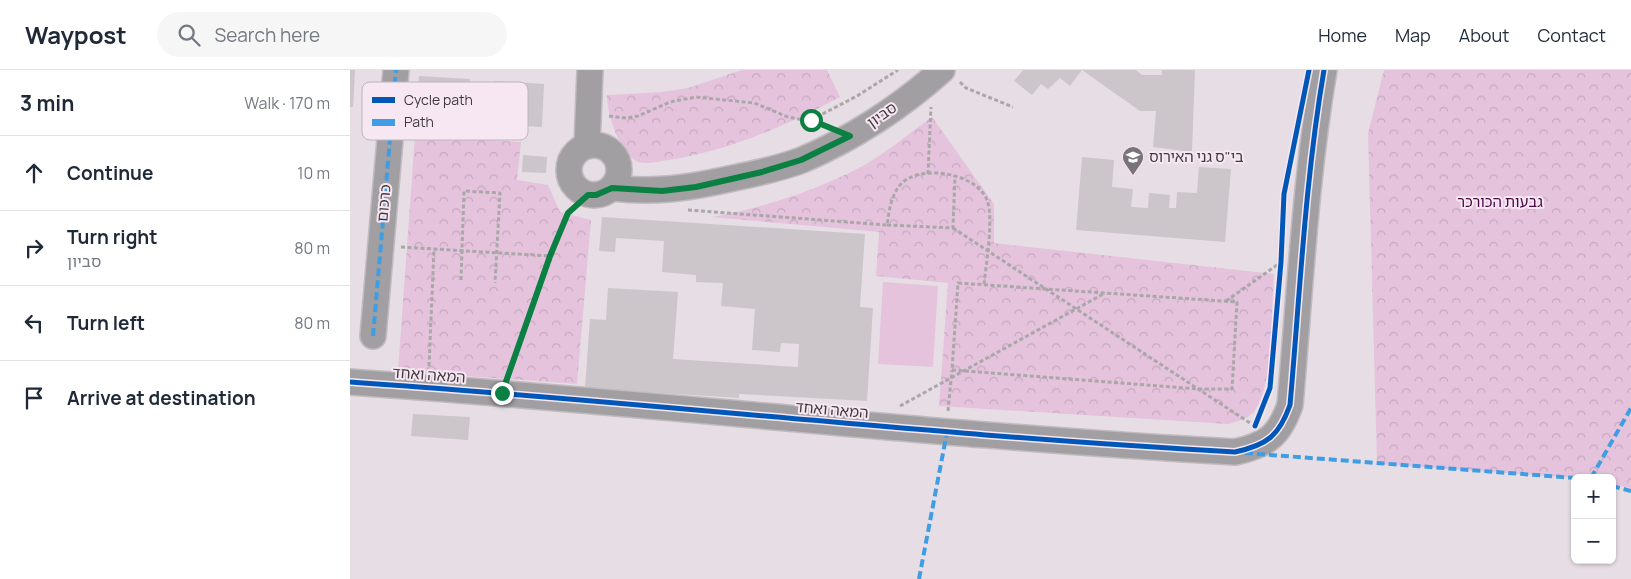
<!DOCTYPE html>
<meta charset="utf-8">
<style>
body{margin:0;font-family:Manrope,"Noto Sans Hebrew",sans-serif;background:#f6f6f7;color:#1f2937}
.controls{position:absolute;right:15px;bottom:15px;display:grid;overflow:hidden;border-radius:8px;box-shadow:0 1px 4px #0004}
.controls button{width:45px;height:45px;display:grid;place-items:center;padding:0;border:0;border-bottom:1px solid #e0e1e3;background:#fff;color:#1f2937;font:25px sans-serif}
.stop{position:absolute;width:15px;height:15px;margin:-11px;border:4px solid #0b8043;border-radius:50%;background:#fff}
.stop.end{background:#0b8043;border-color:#fff;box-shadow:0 1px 5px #0008}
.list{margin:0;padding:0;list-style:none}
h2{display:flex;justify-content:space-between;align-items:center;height:65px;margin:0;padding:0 20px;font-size:21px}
h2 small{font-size:16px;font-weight:400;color:#747a83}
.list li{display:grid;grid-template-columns:32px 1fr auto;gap:15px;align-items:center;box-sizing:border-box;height:75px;padding:0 20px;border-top:1px solid #e0e1e3}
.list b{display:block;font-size:19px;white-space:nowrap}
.list p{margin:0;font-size:16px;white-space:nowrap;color:#747a83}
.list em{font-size:16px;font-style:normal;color:#747a83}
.icon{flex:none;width:28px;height:28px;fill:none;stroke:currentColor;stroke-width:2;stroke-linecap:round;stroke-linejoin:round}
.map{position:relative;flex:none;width:1281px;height:509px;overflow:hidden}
header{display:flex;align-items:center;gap:30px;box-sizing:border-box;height:70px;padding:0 25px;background:#fff;border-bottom:1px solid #e0e1e3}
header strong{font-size:24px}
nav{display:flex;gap:28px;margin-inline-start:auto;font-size:18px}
.search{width:350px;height:45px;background:#f6f6f7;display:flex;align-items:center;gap:12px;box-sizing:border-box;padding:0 18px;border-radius:28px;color:#747a83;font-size:19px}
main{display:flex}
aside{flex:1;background:#fff}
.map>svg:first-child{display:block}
.forest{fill:url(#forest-crowns)}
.garden{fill:#e5c3dd}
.building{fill:#ccc5ca}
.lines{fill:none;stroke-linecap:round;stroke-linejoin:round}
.minor-casing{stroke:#c1bbbf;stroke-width:28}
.path{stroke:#aaa7a9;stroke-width:3;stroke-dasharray:4 2.5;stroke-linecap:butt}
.minor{stroke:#a29fa2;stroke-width:25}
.quiet{stroke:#3f9ee3;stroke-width:4;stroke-dasharray:8 4;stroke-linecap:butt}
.cycleway-casing{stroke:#f7e7f3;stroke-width:8}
.cycleway{stroke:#0057b8;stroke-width:5}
.route{stroke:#0b8043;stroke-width:6}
.labels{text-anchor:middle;stroke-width:4;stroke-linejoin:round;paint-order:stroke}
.street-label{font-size:15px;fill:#403a3f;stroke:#f7e7f3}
.poi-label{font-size:15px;fill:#403a3f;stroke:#f7e7f3;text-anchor:start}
.park-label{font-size:15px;fill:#4b0a43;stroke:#f7e7f3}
.key{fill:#f7e7f3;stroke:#c0b3bd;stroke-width:1}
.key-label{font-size:14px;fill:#403a3f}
</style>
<header>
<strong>Waypost</strong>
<div class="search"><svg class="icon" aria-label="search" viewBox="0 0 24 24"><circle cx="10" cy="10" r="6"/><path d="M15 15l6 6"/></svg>Search here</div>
<nav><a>Home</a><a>Map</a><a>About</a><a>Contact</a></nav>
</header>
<main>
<aside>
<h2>3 min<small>Walk · 170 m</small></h2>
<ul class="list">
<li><svg class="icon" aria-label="ahead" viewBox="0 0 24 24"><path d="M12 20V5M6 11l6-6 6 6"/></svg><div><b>Continue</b></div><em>10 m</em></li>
<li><svg class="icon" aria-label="right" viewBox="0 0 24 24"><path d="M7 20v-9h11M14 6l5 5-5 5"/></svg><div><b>Turn right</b><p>סביון</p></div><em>80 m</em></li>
<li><svg class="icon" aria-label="left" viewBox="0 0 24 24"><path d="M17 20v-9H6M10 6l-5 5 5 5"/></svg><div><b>Turn left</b></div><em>80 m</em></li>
<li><svg class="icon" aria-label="arrive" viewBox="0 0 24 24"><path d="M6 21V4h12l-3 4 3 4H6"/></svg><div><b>Arrive at destination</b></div></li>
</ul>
</aside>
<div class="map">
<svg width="1281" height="509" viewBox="0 0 1281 509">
<defs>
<pattern id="forest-crowns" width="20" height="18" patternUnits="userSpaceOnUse" patternTransform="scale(1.25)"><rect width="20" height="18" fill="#e5c3dd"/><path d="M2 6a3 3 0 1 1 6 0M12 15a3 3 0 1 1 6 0" fill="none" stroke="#c6a8bf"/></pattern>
</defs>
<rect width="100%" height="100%" fill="#e6dee4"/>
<g class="forest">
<path d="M 392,0 L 477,0 L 490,27 C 436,56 381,80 319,90 C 310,91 297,95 288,92 C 269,83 257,44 257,25 L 312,22 L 338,18 Z"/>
<polygon points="1034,0 1281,0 1281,418 1262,414 1262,408 1225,408 1027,394 1018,63"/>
<path d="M 582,47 L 644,134 L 644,173 L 924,204 C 921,239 924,313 905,340 C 900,348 887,352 878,354 L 589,336 L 598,213 L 526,206 L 529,162 L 362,147 C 411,138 462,122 507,99 C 533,86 558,64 582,47 Z"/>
<polygon points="65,65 171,72 167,110 198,115 210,142 241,150 227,314 48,301"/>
</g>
<polygon class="garden" points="533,212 588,216 583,297 528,294"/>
<g class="building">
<polygon points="0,0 5,0 3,37 0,37"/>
<polygon points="673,0 786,0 792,5 812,5 812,0 845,0 842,82 803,77 806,41 790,41 732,0 720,16 710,8 698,19 691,14 682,25 664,11"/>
<polygon points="69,6 120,9 117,52 66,49"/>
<polygon points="144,11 194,14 192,57 141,54"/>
<polygon points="173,85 197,87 196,103 172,102"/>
<polygon points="732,87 764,90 762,117 783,119 781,137 798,138 799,123 820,125 819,138 826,138 827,122 847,123 849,97 881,99 875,172 726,160"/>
<polygon points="252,147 515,164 510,237 523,238 517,331 389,324 389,328 235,318 240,249 256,250 258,218 328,222 323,289 448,297 449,274 431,273 430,282 402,280 405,239 371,236 373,213 346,212 346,205 312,202 314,171 266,168 265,182 249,181"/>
<polygon points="63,344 120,347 118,370 61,366"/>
</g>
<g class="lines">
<g class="minor-casing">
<g id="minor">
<circle cx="244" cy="100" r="25"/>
<polyline points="237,76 240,0"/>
<path d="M 263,118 C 303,123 339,118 379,109 C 403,104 429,99 452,90 C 502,69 552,36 592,0"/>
<polyline points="23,266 46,0"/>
<path d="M 0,312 C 295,332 589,366 885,382 C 917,375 929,366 940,335 C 950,223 955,111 974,0"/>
</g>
</g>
<g class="path">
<polyline points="610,12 616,18 663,37"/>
<polyline points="259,46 276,48 288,46 320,32 346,27 404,33 438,47 474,54"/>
<polyline points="461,50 507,26 548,0"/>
<polyline points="578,104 581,37"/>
<polyline points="231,132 247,134"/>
<path d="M 338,140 L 537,155 C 539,141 541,126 550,115 C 569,93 627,103 637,130 C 644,147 636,195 634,215"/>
<polyline points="537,155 603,158 605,106"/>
<polyline points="603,158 903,355"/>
<polyline points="51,177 200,186"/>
<polyline points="111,210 114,121 150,123 145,213"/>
<polygon points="608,213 887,232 882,319 849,319 602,300"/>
<polyline points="876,231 930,193"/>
<polyline points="79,296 84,179"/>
<polyline points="159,302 218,143 238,125"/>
<polyline points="550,336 755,223"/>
<polyline points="598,341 602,300"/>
</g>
<use href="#minor" class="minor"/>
<g class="quiet">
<polyline points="23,266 46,0"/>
<polyline points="895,383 1225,408"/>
<polyline points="1241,408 1281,338"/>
<polyline points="1262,416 1281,421"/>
<polyline points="569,509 597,362"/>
</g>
<g class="cycleway-casing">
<g id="cycleway">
<path d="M 0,312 C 295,332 589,366 885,382 C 917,375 929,366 940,335 C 950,223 955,111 974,0"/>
<polyline points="905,356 920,318 931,192 934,124 959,0"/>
</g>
</g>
<use href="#cycleway" class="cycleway"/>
</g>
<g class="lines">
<polyline class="route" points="152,323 200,186 218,143 238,125 246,125 262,118 312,121 346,117 412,102 451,90 500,66 461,50"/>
</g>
<defs>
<g id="school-pin" transform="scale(1.125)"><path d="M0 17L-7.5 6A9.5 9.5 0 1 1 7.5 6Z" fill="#7a7379" stroke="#f7e7f3"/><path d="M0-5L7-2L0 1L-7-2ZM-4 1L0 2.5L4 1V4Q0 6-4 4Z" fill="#fff"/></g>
</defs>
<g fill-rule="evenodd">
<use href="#school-pin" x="783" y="87"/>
</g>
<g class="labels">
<g class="street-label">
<text transform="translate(532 45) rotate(-35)" y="5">סביון</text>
<text transform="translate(34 133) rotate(-85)" y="5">כרכום</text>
<text transform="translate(79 305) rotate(4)" y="5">המאה ואחד</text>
<text transform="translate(482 340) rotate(5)" y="5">המאה ואחד</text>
</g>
<g class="poi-label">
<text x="799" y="92">בי"ס גני האירוס</text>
</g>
<g class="park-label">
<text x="1150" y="137">גבעות הכורכר</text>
</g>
</g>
<rect x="12" y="12" width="166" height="58" rx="8" class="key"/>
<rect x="22" y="27" width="23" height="6" fill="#0057b8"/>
<rect x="22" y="49" width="23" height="7" fill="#3f9ee3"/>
<g class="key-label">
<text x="54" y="35">Cycle path</text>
<text x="54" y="57">Path</text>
</g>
</svg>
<div class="controls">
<button>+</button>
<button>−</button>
</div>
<div class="stop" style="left:461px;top:50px"></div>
<div class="stop end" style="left:152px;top:323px"></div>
</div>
</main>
